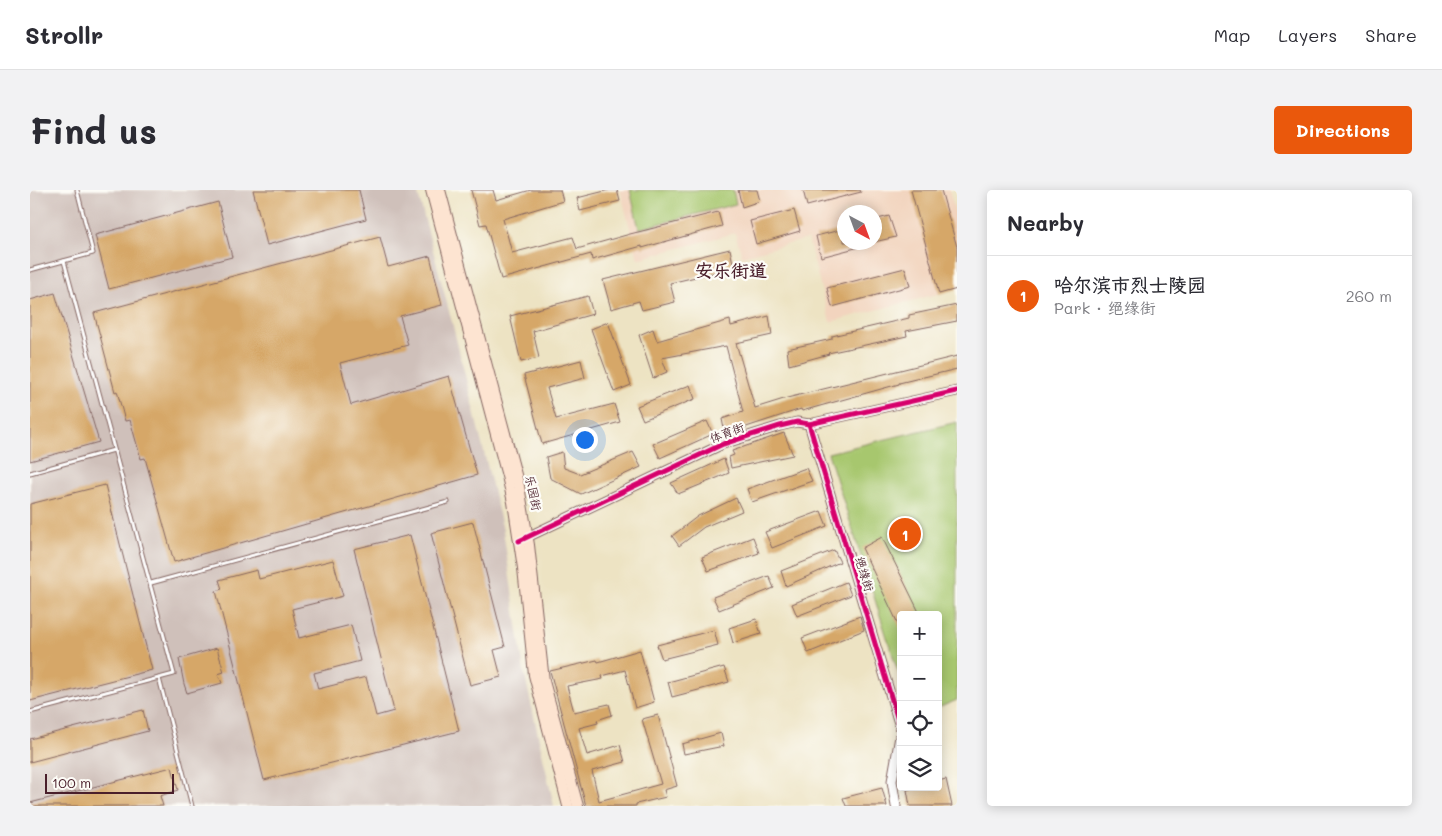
<!DOCTYPE html>
<meta charset="utf-8">
<style>
body{margin:0;font-family:Mali,"LXGW WenKai TC",sans-serif;background:#f2f2f3;color:#2b2b33}
.controls{position:absolute;right:15px;bottom:15px;display:grid;overflow:hidden;border-radius:5px;box-shadow:0 2px 12px #0003}
.controls button{width:45px;height:45px;display:grid;place-items:center;padding:0;border:0;border-bottom:1px solid #e1e1e2;background:#fff;color:#2b2b33;font:25px sans-serif}
.compass{position:absolute;left:807px;top:15px;width:45px;height:45px;border-radius:50%;background:#fff;box-shadow:0 2px 12px #0003;rotate:139deg}
.scale{position:absolute;left:15px;bottom:12px;width:129px;box-sizing:border-box;padding-left:5px;border:2px solid #4a1f2b;border-top:0;font-size:14px;line-height:18px;white-space:nowrap;color:#4a1f2b;-webkit-text-stroke:4px #fdfcf7;paint-order:stroke}
.you{position:absolute;left:554px;top:249px;width:18px;height:18px;margin:-12px;border:4px solid #fff;border-radius:50%;background:#1a73e8;box-shadow:0 0 0 8px #1a73e833}
.badge{display:grid;place-items:center;width:32px;height:32px;border-radius:50%;background:#ea580c;color:#fff;font-size:16px;font-weight:700}
.pin{position:absolute;translate:-50% -50%;border:2px solid #fff;box-shadow:0 1px 5px #0006}
.list{margin:0;padding:0;list-style:none}
h2{display:flex;justify-content:space-between;align-items:center;height:65px;margin:0;padding:0 20px;font-size:21px}
h2 small{font-size:16px;font-weight:400;color:#7c7c81}
.list li{display:grid;grid-template-columns:32px 1fr auto;gap:15px;align-items:center;box-sizing:border-box;height:80px;padding:0 20px;border-top:1px solid #e1e1e2}
.list b{display:block;font-size:19px;white-space:nowrap}
.list p{margin:0;font-size:16px;white-space:nowrap;color:#7c7c81}
.list em{font-size:16px;font-style:normal;color:#7c7c81}
.icon{flex:none;width:28px;height:28px;fill:none;stroke:currentColor;stroke-width:2;stroke-linecap:round;stroke-linejoin:round}
.map{position:relative;flex:none;width:927px;height:616px;overflow:hidden;border-radius:5px}
header{display:flex;align-items:center;gap:30px;box-sizing:border-box;height:70px;padding:0 25px;background:#fff;border-bottom:1px solid #e1e1e2}
header strong{font-size:24px}
nav{display:flex;gap:28px;margin-inline-start:auto;font-size:18px}
.intro{display:flex;align-items:center;justify-content:space-between;box-sizing:border-box;height:120px;padding:0 30px}
h1{margin:0;font-size:35px}
.button{padding:12px 22px;border-radius:5px;background:#ea580c;color:#fff;font-size:18px;font-weight:700}
main{display:flex;gap:30px;padding:0 30px}
aside{flex:1;background:#fff;border-radius:5px;box-shadow:0 2px 12px #0003}
.map>svg:first-child{display:block}
.built{fill:#f2d4be;fill-rule:evenodd}
.industrial{fill:#cfc0ba}
.green{fill:#a7c76e;stroke:#78734c}
.building{fill:#d6a767}
.lines{fill:none;stroke-linecap:round;stroke-linejoin:round}
.service-casing{stroke:#836460;stroke-width:5}
.tertiary-casing{stroke:#836460;stroke-width:11}
.secondary-casing{stroke:#836460;stroke-width:12}
.service{stroke:#fff;stroke-width:3}
.tertiary{stroke:#fff;stroke-width:9}
.secondary{stroke:#fde4d1;stroke-width:10}
.cycleway-casing{stroke:#fdfcf7;stroke-width:8}
.cycleway{stroke:#d6006c;stroke-width:5}
.labels{text-anchor:middle;stroke-width:4.5;stroke-linejoin:round;paint-order:stroke}
.street-label{font-size:12px;fill:#4a1f2b;stroke:#fdfcf7}
.district-label{font-size:18px;font-weight:bold;fill:#4a1f2b;stroke:#fdfcf7}
</style>
<header>
<strong>Strollr</strong>
<nav><a>Map</a><a>Layers</a><a>Share</a></nav>
</header>
<div class="intro"><h1>Find us</h1><a class="button">Directions</a></div>
<main>
<div class="map">
<svg width="927" height="616" viewBox="0 0 927 616">
<rect width="100%" height="100%" fill="#fdfcf7"/>
<filter id="ink" filterUnits="userSpaceOnUse"><feTurbulence type="fractalNoise" baseFrequency=".02" numOctaves="2"/><feDisplacementMap in="SourceGraphic" scale="10" xChannelSelector="R" yChannelSelector="G"/><feConvolveMatrix kernelMatrix="1 2 1 2 8 2 1 2 1" color-interpolation-filters="sRGB"/></filter>
<filter id="wash" filterUnits="userSpaceOnUse"><feTurbulence type="fractalNoise" baseFrequency=".0096" numOctaves="4" result="noise"/><feDisplacementMap in="SourceGraphic" scale="20" xChannelSelector="R" yChannelSelector="G"/><feGaussianBlur stdDeviation="1.12" result="paint"/><feColorMatrix in="noise" values="0 0 0 0 0 0 0 0 0 0 0 0 0 0 0 0 0 1.4 0 .05"/><feComposite in="paint" operator="in"/></filter>
<g filter="url(#wash)">
<rect width="100%" height="100%" fill="#ede3c3"/>
<path class="built" d="M 590,0 L 919,0 L 927,29 L 927,99 L 800,132 L 778,49 L 712,66 L 705,43 L 608,69 ZM 814,22 L 844,22 L 844,52 L 814,52 Z"/>
<polygon class="industrial" points="0,0 387,0 423,136 473,340 494,482 524,616 0,616"/>
<g class="green">
<polygon points="600,0 703,0 706,14 609,39"/>
<polygon points="927,232 927,510 908,518 908,425 871,425 871,491 798,263"/>
</g>
<g id="blocks">
<g class="building">
<polygon points="223,0 329,0 336,29 237,55"/>
<polygon points="441,0 463,0 466,10 501,0 530,0 533,11 473,29 482,63 543,47 547,59 600,44 688,22 692,36 612,58 612,56 562,70 561,64 471,89 456,34 450,35"/>
<polygon points="579,0 587,0 590,11 550,21 547,8"/>
<polygon points="708,0 727,0 730,11 712,17"/>
<polygon points="773,0 830,0 831,2 777,16"/>
<polygon points="881,0 911,0 927,57 927,99 909,104"/>
<polygon points="188,12 202,67 79,99 65,45"/>
<polygon points="764,20 770,41 726,54 720,31"/>
<polygon points="859,26 866,47 844,52 844,30"/>
<polygon points="814,39 814,52 837,52 837,55 791,67 786,46"/>
<polygon points="350,47 358,77 400,66 412,115 370,126 378,155 310,173 321,215 419,186 447,285 144,372 115,268 111,269 100,230 95,231 87,201 85,202 64,123"/>
<polygon points="700,59 704,78 640,93 645,112 612,120 609,111 581,119 573,90"/>
<polygon points="875,78 880,96 802,117 797,98"/>
<polygon points="25,103 69,252 0,271 0,110"/>
<polygon points="558,106 563,124 503,141 509,168 491,172 480,126"/>
<polygon points="927,115 927,131 876,141 877,146 798,163 799,164 759,175 757,159 802,149 802,146 879,128 879,125"/>
<polygon points="739,126 742,145 706,153 725,218 757,208 927,166 927,179 869,193 869,194 772,221 771,219 695,244 692,229 713,222 696,156 632,168 637,182 623,188 609,145 623,139 627,151 700,130 701,136"/>
<polygon points="578,132 601,195 584,202 561,139"/>
<polygon points="551,170 555,188 517,198 526,229 584,214 590,232 512,254 494,185"/>
<polygon points="660,195 665,209 613,230 607,216"/>
<polygon points="677,231 683,244 630,268 623,254"/>
<polygon points="754,243 763,265 701,278 699,267 704,265 702,261"/>
<polygon points="532,262 534,278 550,284 603,262 611,277 551,304 520,288 516,267"/>
<polygon points="694,269 699,283 648,304 641,293"/>
<polygon points="776,278 782,291 722,312 717,299"/>
<polygon points="75,295 122,480 0,511 0,314"/>
<polygon points="706,308 712,321 674,337 649,356 642,346 668,326"/>
<polygon points="791,321 797,336 742,358 735,342"/>
<polygon points="443,332 475,457 464,460 471,487 440,495 401,343"/>
<polygon points="380,345 429,541 234,590 186,401 192,399 189,390 227,380 229,389 303,370 313,406 262,419 269,448 321,435 330,471 284,483 288,499 336,487 346,526 364,521 324,359"/>
<polygon points="723,347 729,363 678,381 672,367"/>
<polygon points="852,347 889,422 882,425 871,425 871,440 832,358"/>
<polygon points="804,360 810,372 756,396 751,381"/>
<polygon points="739,386 744,398 689,420 683,407"/>
<polygon points="816,392 821,405 767,426 762,414"/>
<polygon points="830,426 834,440 778,463 772,448"/>
<polygon points="726,429 731,444 703,453 699,438"/>
<polygon points="684,440 688,455 632,469 627,455"/>
<polygon points="187,458 194,482 188,484 192,493 157,503 154,494 149,469"/>
<polygon points="610,460 624,512 605,518 595,480 572,486 573,489 537,496 544,522 579,514 582,525 567,530 568,533 549,538 557,565 590,555 595,572 562,581 569,611 631,594 612,529 628,525 647,596 634,600 636,607 606,614 606,616 556,616 520,481 567,470 568,472"/>
<polygon points="694,477 699,492 642,507 638,492"/>
<polygon points="113,520 118,541 0,572 0,549"/>
<polygon points="691,543 694,556 654,564 652,554"/>
<polygon points="142,577 148,600 130,606 133,616 0,616 0,613"/>
<polygon points="916,589 922,616 880,616 877,600 886,597 908,597 908,591"/>
<polygon points="852,598 857,616 816,616 813,608"/>
</g>
</g>
</g>
<g filter="url(#ink)">
<use href="#blocks" fill-opacity="0" stroke="#836460" stroke-width="1"/>
<g class="lines">
<g class="service-casing">
<g id="service">
<polyline points="0,80 63,63 47,0"/>
<polyline points="0,283 84,260"/>
<polyline points="121,393 418,312"/>
<polyline points="129,488 162,616"/>
<polyline points="0,522 144,484 34,71"/>
</g>
</g>
<g class="tertiary-casing">
<g id="tertiary">
<polyline points="779,234 871,540"/>
<polyline points="493,349 693,254 750,236 767,232 779,234 927,201"/>
<polyline points="866,616 862,591 871,541"/>
</g>
</g>
<g class="secondary-casing">
<g id="secondary">
<polyline points="401,0 477,286 483,312 493,378 504,485 538,616"/>
<polyline points="410,0 489,296 499,355 514,491 548,616"/>
</g>
</g>
<use href="#service" class="service"/>
<use href="#tertiary" class="tertiary"/>
<use href="#secondary" class="secondary"/>
<g class="cycleway-casing">
<g id="cycleway">
<polyline points="779,234 871,540"/>
<polyline points="489,351 693,254 750,236 767,232 779,234 927,201"/>
</g>
</g>
<use href="#cycleway" class="cycleway"/>
</g>
</g>
<g class="labels">
<g class="street-label">
<text transform="translate(697 243) rotate(-20)" y="4">体育街</text>
<text transform="translate(503 303) rotate(78)" y="4">乐园街</text>
<text transform="translate(834 384) rotate(73)" y="4">绝缘街</text>
</g>
<g class="district-label">
<text x="701" y="87">安乐街道</text>
</g>
</g>
</svg>
<div class="controls">
<button>+</button>
<button>−</button>
<button><svg class="icon" aria-label="locate" viewBox="0 0 24 24"><circle cx="12" cy="12" r="6"/><path d="M12 2v4M12 18v4M2 12h4M18 12h4"/></svg></button>
<button><svg class="icon" aria-label="layers" viewBox="0 0 24 24"><path d="M12 4l9 5-9 5-9-5zM3 14l9 5 9-5"/></svg></button>
</div>
<svg class="compass" viewBox="-18 -18 36 36"><path d="M0-13l5 13h-10z" fill="#e53935"/><path d="M0 13l5-13h-10z" fill="#7c7c81"/></svg>
<div class="scale">100 m</div>
<div class="you"></div>
<div class="pin badge" style="left:875px;top:344px">1</div>
</div>
<aside>
<h2>Nearby<small></small></h2>
<ul class="list">
<li><span class="badge">1</span><div><b>哈尔滨市烈士陵园</b><p>Park · 绝缘街</p></div><em>260 m</em></li>
</ul>
</aside>
</main>
